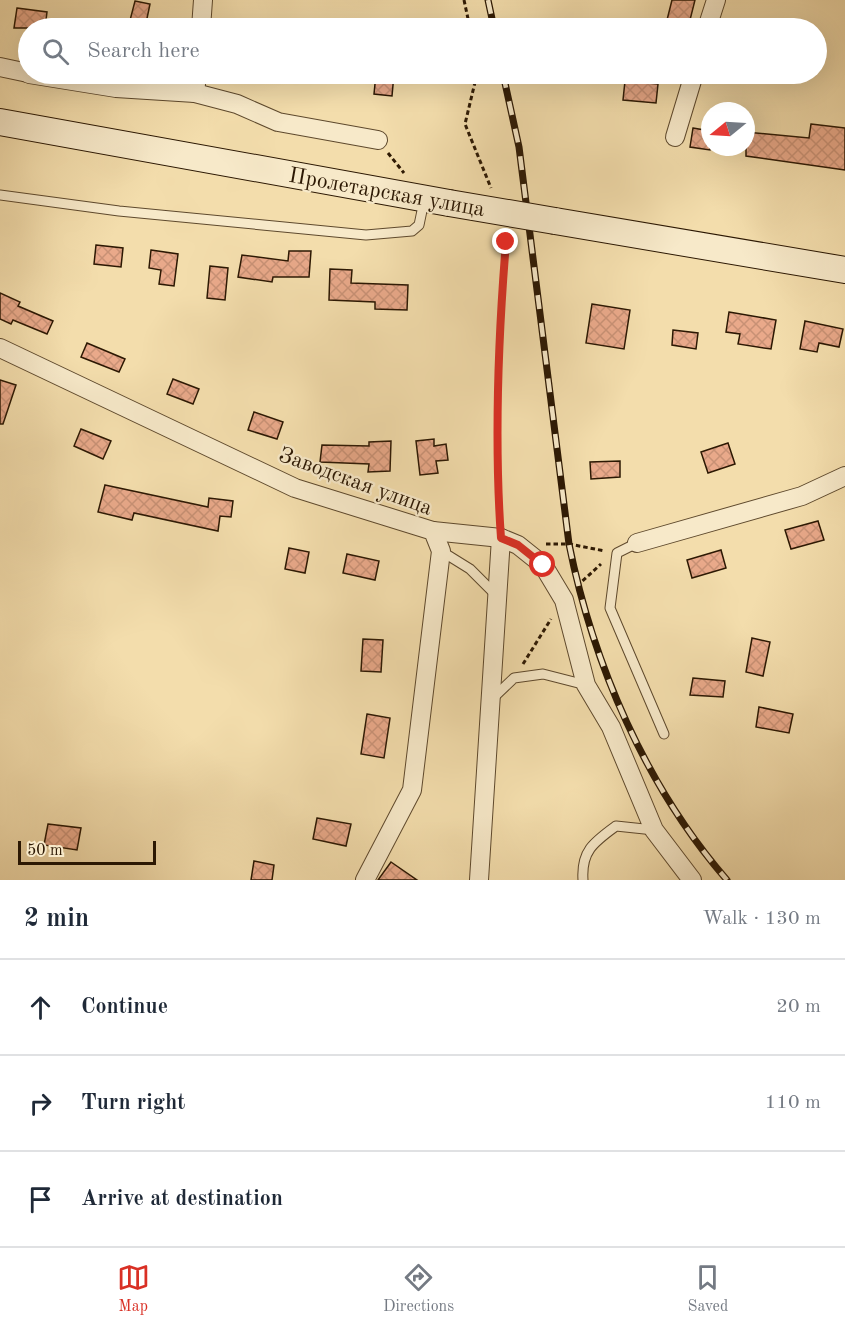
<!DOCTYPE html>
<meta charset="utf-8">
<style>
body{margin:0;font-family:"Old Standard TT",serif;background:#f2f2f3;color:#1f2937}
.compass{position:absolute;left:701px;top:102px;width:54px;height:54px;border-radius:50%;background:#fff;box-shadow:0 6px 24px #0002;rotate:252deg}
.scale{position:absolute;left:18px;bottom:15px;width:138px;box-sizing:border-box;padding-left:6px;border:3px solid #2c1803;border-top:0;font-size:16px;line-height:21px;white-space:nowrap;color:#2c1803;-webkit-text-stroke:4px #f7e9c9;paint-order:stroke}
.stop{position:absolute;width:18px;height:18px;margin:-14px;border:4px solid #d93025;border-radius:50%;background:#fff}
.stop.end{background:#d93025;border-color:#fff;box-shadow:0 2px 6px #0008}
.list{margin:0;padding:0;list-style:none}
h2{display:flex;justify-content:space-between;align-items:center;height:78px;margin:0;padding:0 24px;font-size:26px}
h2 small{font-size:20px;font-weight:400;color:#747a83}
.list li{display:grid;grid-template-columns:39px 1fr auto;gap:18px;align-items:center;box-sizing:border-box;height:96px;padding:0 24px;border-top:2px solid #e0e1e3}
.list b{display:block;font-size:22px;white-space:nowrap}
.list em{font-size:20px;font-style:normal;color:#747a83}
.icon{flex:none;width:33px;height:33px;fill:none;stroke:currentColor;stroke-width:2;stroke-linecap:round;stroke-linejoin:round}
.map{position:relative;flex:none;width:845px;height:880px;overflow:hidden}
.search{position:absolute;background:#fff;box-shadow:0 6px 24px #0002;left:18px;right:18px;top:18px;height:66px;display:flex;align-items:center;gap:15px;box-sizing:border-box;padding:0 21px;border-radius:33px;color:#747a83;font-size:22px}
.sheet{height:366px;background:#fff}
nav{display:flex;justify-content:space-around;align-items:center;box-sizing:border-box;height:84px;border-top:2px solid #e0e1e3;background:#fff;font-size:16px;color:#747a83}
nav a{display:grid;justify-items:center;gap:3px}
nav .on{color:#d93025}
.map>svg:first-child{display:block}
.building{fill:url(#building-cross-hatch);stroke:#2c1803;stroke-width:1.5}
.lines{fill:none;stroke-linecap:round;stroke-linejoin:round}
.lane-casing{stroke:#5e492d;stroke-width:11}
.street-casing{stroke:#5e492d;stroke-width:20}
.secondary-casing{stroke:#2c1803;stroke-width:28}
.path{stroke:#2c1803;stroke-width:3;stroke-dasharray:4.5 3;stroke-linecap:butt}
.lane{stroke:#f7e9c9;stroke-width:9}
.street{stroke:#f7e9c9;stroke-width:18}
.secondary{stroke:#f7e9c9;stroke-width:26}
.rail-casing{stroke:#2c1803;stroke-width:7}
.rail{stroke:#f7e9c9;stroke-width:4.5;stroke-dasharray:14;stroke-linecap:butt}
.secondary-bridge-casing{stroke:#2c1803;stroke-width:28;stroke-linecap:butt}
.secondary-bridge{stroke:#f7e9c9;stroke-width:26}
.route{stroke:#d93025;stroke-width:8}
.labels{text-anchor:middle;stroke-width:4.5;stroke-linejoin:round;paint-order:stroke}
.street-label{font-size:22px;fill:#2c1803;stroke:#f7e9c9}
</style>
<div class="map">
<svg width="845" height="880" viewBox="0 0 845 880">
<defs>
<pattern id="building-cross-hatch" width="8" height="8" patternUnits="userSpaceOnUse" patternTransform="scale(1.5)"><rect width="8" height="8" fill="#e9a98a"/><path d="M0 0l8 8M0 8l8-8" fill="none" stroke="#c89175"/></pattern>
</defs>
<rect width="100%" height="100%" fill="#f3ddac"/>
<filter id="stains"><feTurbulence type="fractalNoise" baseFrequency=".00333" numOctaves="4"/><feColorMatrix values="0 0 0 0 .2 0 0 0 0 .09 0 0 0 0 .02 0 0 0 .5 -.17"/></filter>
<radialGradient id="worn" r=".72"><stop offset=".6" stop-color="#630" stop-opacity="0"/><stop offset="1" stop-color="#630" stop-opacity=".3"/></radialGradient>
<g class="building">
<polygon points="672,0 695,0 688,28 666,24"/>
<polygon points="135,1 150,4 145,28 128,28"/>
<polygon points="17,8 47,12 45,28 14,28"/>
<polygon points="376,74 394,74 392,96 374,94"/>
<polygon points="625,81 658,84 656,103 623,100"/>
<polygon points="811,124 845,128 845,170 746,156 746,132 809,138"/>
<polygon points="693,128 710,131 710,150 690,147"/>
<polygon points="96,245 123,248 121,267 94,264"/>
<polygon points="151,250 178,254 174,286 159,284 161,270 149,268"/>
<polygon points="289,251 311,251 309,277 273,277 272,282 238,277 242,255 288,261"/>
<polygon points="210,266 228,268 225,300 207,298"/>
<polygon points="330,269 352,270 351,283 408,285 407,310 375,309 375,302 329,300"/>
<polygon points="0,293 20,302 18,306 53,321 47,334 13,320 11,324 0,319"/>
<polygon points="592,304 630,310 624,349 586,343"/>
<polygon points="729,312 776,320 771,349 738,344 740,334 726,332"/>
<polygon points="805,321 843,329 839,347 819,343 817,352 800,349"/>
<polygon points="673,330 698,333 696,349 672,345"/>
<polygon points="87,343 125,359 119,372 81,357"/>
<polygon points="173,379 199,389 193,404 167,394"/>
<polygon points="0,380 16,385 3,424 0,424"/>
<polygon points="254,412 283,422 277,439 248,430"/>
<polygon points="81,429 111,441 103,459 74,446"/>
<polygon points="434,439 434,446 446,444 448,460 436,461 438,473 420,475 416,441"/>
<polygon points="391,441 390,471 368,472 369,464 320,462 322,445 369,446 369,442"/>
<polygon points="728,443 735,464 708,473 701,452"/>
<polygon points="620,461 620,477 591,479 590,462"/>
<polygon points="105,485 208,507 209,498 233,501 231,517 220,516 218,531 134,513 132,520 98,512"/>
<polygon points="818,521 824,540 791,549 785,530"/>
<polygon points="289,548 309,552 305,573 285,569"/>
<polygon points="721,550 726,568 692,578 687,560"/>
<polygon points="347,554 379,561 375,580 343,573"/>
<polygon points="752,638 770,642 763,676 746,672"/>
<polygon points="363,639 383,640 381,672 361,671"/>
<polygon points="693,678 725,681 723,697 690,695"/>
<polygon points="759,707 793,714 789,733 756,727"/>
<polygon points="367,714 390,718 384,758 361,754"/>
<polygon points="317,818 351,824 346,846 313,839"/>
<polygon points="48,824 81,828 77,850 44,845"/>
<polygon points="254,861 274,865 272,880 251,880"/>
<polygon points="391,862 417,880 378,880"/>
</g>
<g class="lines">
<g class="lane-casing">
<g id="lane">
<polyline points="0,195 119,211 366,235 412,231 419,225 424,201"/>
<polyline points="637,543 617,553 610,608 664,734"/>
<polyline points="441,551 470,569 496,595"/>
<polyline points="493,698 514,678 543,674 586,685"/>
<path d="M 583,880 C 581,851 594,842 616,826 L 654,830"/>
</g>
</g>
<g class="street-casing">
<g id="street">
<polyline points="201,28 203,0"/>
<polyline points="707,28 716,0"/>
<polyline points="0,67 28,73"/>
<polyline points="29,74 116,88 195,93 237,104 278,122 378,140"/>
<polyline points="195,93 197,74"/>
<polyline points="675,137 694,74"/>
<polyline points="0,348 295,488 433,531 441,551 412,790 365,880"/>
<polyline points="433,531 501,538 518,545 543,565 564,600 586,685 611,727 654,830 692,880"/>
<polyline points="637,543 802,496 845,476"/>
<polyline points="479,880 501,538"/>
</g>
</g>
<g class="secondary-casing">
<g id="secondary">
<polyline points="0,122 449,203"/>
<polyline points="555,221 845,270"/>
</g>
</g>
<g class="path">
<polyline points="464,0 470,28"/>
<polyline points="477,74 465,124 491,188"/>
<polyline points="388,153 404,173"/>
<path d="M 500,521 C 494,429 499,334 506,242 L 504,234"/>
<polyline points="546,544 569,544 605,551"/>
<polyline points="577,586 601,564"/>
<polyline points="523,664 551,619"/>
</g>
<use href="#lane" class="lane"/>
<use href="#street" class="street"/>
<use href="#secondary" class="secondary"/>
<g class="rail-casing">
<g id="rail">
<polyline points="488,0 494,28"/>
<path d="M 503,74 L 519,147 L 569,544 C 593,664 646,787 727,880"/>
</g>
</g>
<use href="#rail" class="rail"/>
<g class="secondary-bridge-casing">
<polyline id="secondary-bridge" points="449,203 555,221"/>
</g>
<use href="#secondary-bridge" class="secondary-bridge"/>
</g>
<g class="lines">
<path class="route" d="M 506,242 C 498,340 494,440 501,538 L 518,545 L 543,565"/>
</g>
<g class="labels">
<g class="street-label">
<text transform="translate(387 191) rotate(10)" y="8">Пролетарская улица</text>
<text transform="translate(356 480) rotate(20)" y="8">Заводская улица</text>
</g>
</g>
<rect width="100%" height="100%" filter="url(#stains)"/>
<rect width="100%" height="100%" fill="url(#worn)"/>
</svg>
<svg class="compass" viewBox="-18 -18 36 36"><path d="M0-13l5 13h-10z" fill="#e53935"/><path d="M0 13l5-13h-10z" fill="#747a83"/></svg>
<div class="scale">50 m</div>
<div class="stop" style="left:543px;top:565px"></div>
<div class="stop end" style="left:506px;top:242px"></div>
<div class="search"><svg class="icon" aria-label="search" viewBox="0 0 24 24"><circle cx="10" cy="10" r="6"/><path d="M15 15l6 6"/></svg>Search here</div>
</div>
<section class="sheet">
<h2>2 min<small>Walk · 130 m</small></h2>
<ul class="list">
<li><svg class="icon" aria-label="ahead" viewBox="0 0 24 24"><path d="M12 20V5M6 11l6-6 6 6"/></svg><div><b>Continue</b></div><em>20 m</em></li>
<li><svg class="icon" aria-label="right" viewBox="0 0 24 24"><path d="M7 20v-9h11M14 6l5 5-5 5"/></svg><div><b>Turn right</b></div><em>110 m</em></li>
<li><svg class="icon" aria-label="arrive" viewBox="0 0 24 24"><path d="M6 21V4h12l-3 4 3 4H6"/></svg><div><b>Arrive at destination</b></div></li>
</ul>
</section>
<nav>
<a class="on"><svg class="icon" aria-label="map" viewBox="0 0 24 24"><path d="M3 6l6-2 6 2 6-2v14l-6 2-6-2-6 2zM9 4v14M15 6v14"/></svg>Map</a>
<a><svg class="icon" aria-label="directions" viewBox="0 0 24 24"><path d="M12 3l9 9-9 9-9-9zM9 14v-3h6M13 9l2 2-2 2"/></svg>Directions</a>
<a><svg class="icon" aria-label="saved" viewBox="0 0 24 24"><path d="M7 4h10v16l-5-4-5 4z"/></svg>Saved</a>
</nav>
